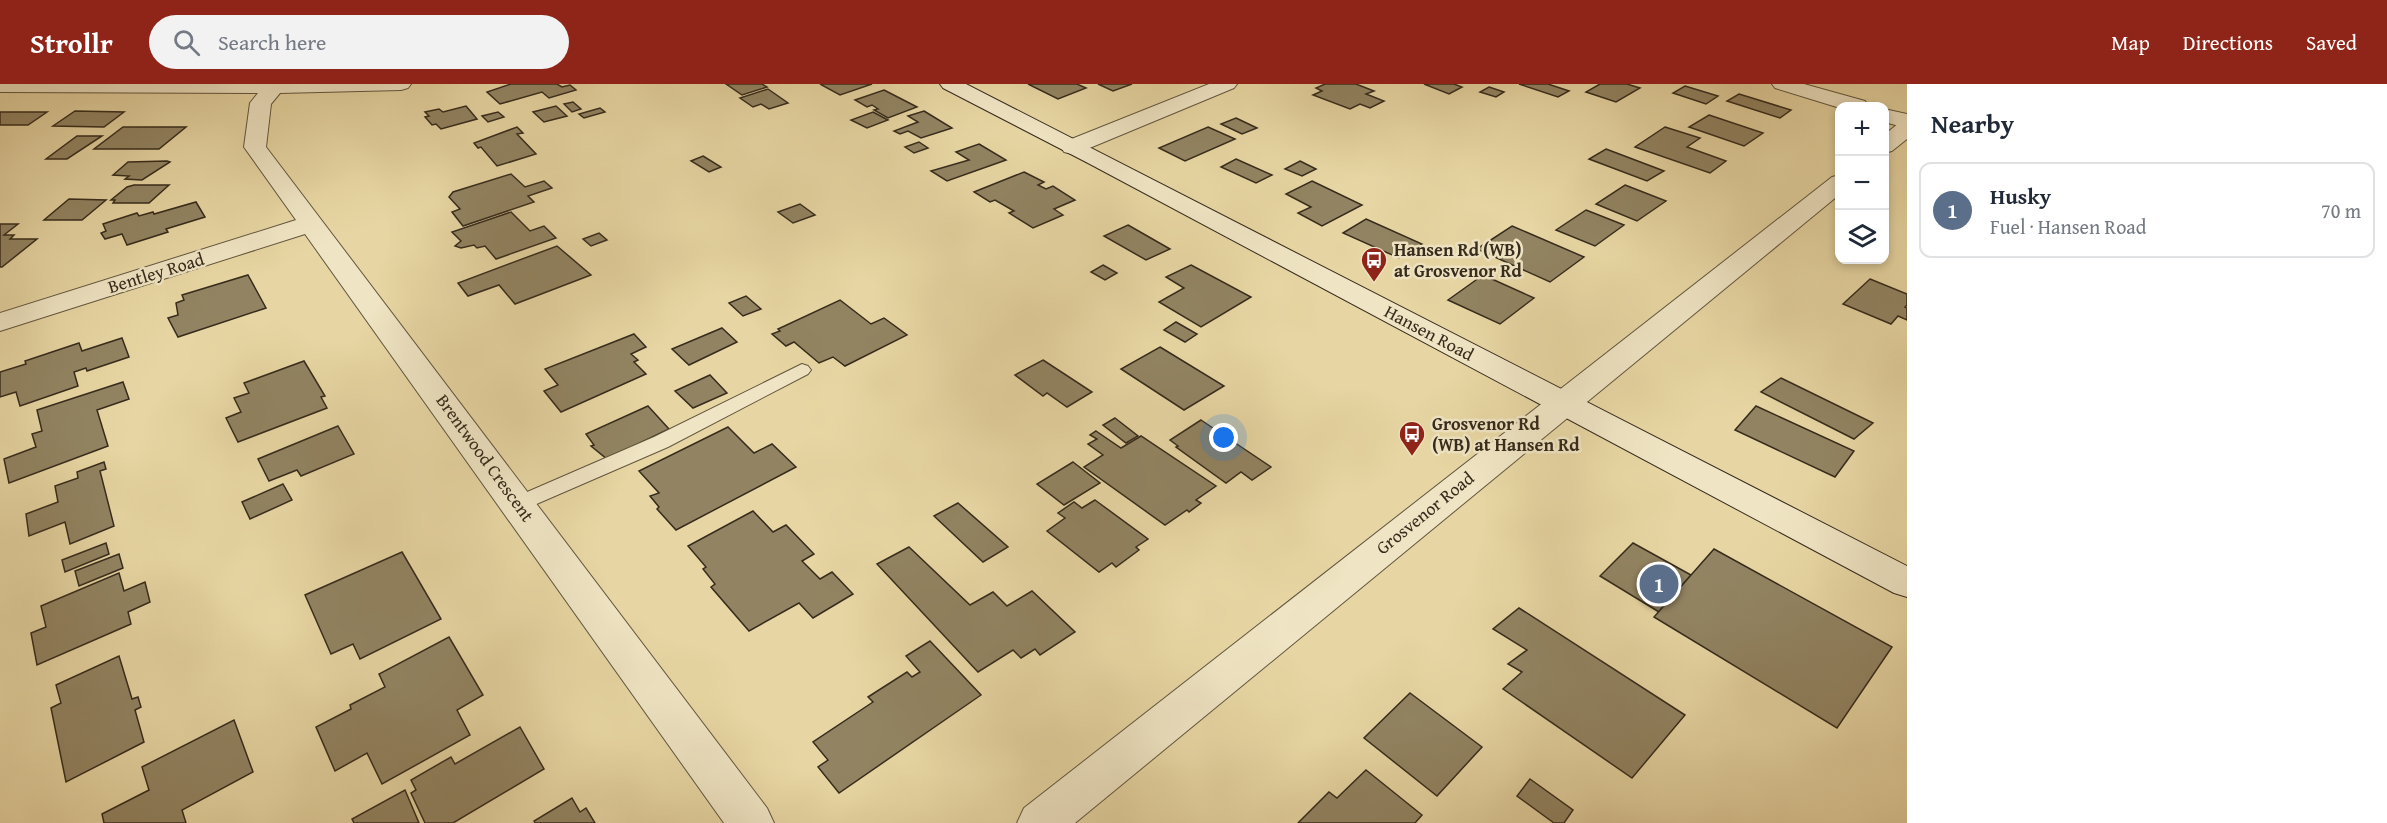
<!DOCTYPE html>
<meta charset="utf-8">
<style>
body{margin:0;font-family:"Gentium Book Plus",serif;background:#f2f2f3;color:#1f2937}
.controls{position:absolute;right:18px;top:18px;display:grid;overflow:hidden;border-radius:12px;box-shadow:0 3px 9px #0003}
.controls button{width:54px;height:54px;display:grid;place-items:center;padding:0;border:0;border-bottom:2px solid #e0e1e3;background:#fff;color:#1f2937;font:30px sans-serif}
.you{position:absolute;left:1224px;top:354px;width:21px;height:21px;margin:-15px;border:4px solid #fff;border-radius:50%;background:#1a73e8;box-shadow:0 0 0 9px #1a73e833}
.badge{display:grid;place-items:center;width:39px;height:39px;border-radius:50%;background:#8f2418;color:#fff;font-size:20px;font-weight:700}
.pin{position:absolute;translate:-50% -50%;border:3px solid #fff;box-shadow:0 2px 6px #0006}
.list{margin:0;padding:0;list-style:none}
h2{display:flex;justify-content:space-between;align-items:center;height:78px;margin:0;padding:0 24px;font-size:26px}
h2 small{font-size:20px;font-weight:400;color:#747a83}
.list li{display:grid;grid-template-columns:39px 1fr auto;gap:18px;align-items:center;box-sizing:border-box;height:96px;margin:0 12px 12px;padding:0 12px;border:2px solid #e0e1e3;border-radius:12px}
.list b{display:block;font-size:22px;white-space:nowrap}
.list p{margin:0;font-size:20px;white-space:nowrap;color:#747a83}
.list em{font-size:20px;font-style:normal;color:#747a83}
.icon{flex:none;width:33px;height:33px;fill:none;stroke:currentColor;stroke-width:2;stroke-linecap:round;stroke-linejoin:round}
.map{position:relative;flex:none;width:1907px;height:739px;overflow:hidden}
header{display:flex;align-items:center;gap:36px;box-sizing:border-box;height:84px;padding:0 30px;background:#8f2418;color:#fff}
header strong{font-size:28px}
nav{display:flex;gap:33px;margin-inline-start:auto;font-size:21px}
.search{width:420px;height:54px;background:#f2f2f3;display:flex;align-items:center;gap:15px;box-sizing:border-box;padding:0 21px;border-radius:33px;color:#747a83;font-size:22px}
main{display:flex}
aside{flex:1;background:#fff}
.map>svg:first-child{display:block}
.building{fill:#928462;stroke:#362b1c;stroke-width:1.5}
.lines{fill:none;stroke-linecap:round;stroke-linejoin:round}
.service-casing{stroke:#62563e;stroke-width:2}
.minor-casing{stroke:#62563e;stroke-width:2}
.tertiary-casing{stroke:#62563e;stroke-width:2}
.secondary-casing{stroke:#362b1c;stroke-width:2}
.service{fill:#efe4c3;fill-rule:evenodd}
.minor{fill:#efe4c3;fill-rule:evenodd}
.tertiary{fill:#efe4c3;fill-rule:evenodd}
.secondary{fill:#efe4c3;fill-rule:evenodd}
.labels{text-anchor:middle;stroke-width:5;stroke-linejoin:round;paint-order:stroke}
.poi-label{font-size:18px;font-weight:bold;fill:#362b1c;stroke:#efe4c3;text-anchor:start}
.street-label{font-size:18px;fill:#362b1c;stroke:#efe4c3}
</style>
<header>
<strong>Strollr</strong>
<div class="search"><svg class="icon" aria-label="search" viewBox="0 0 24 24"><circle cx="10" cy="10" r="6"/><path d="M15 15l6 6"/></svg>Search here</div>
<nav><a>Map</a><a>Directions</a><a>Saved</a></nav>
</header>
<main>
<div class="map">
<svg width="1907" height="739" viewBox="0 0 1907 739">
<rect width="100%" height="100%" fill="#e7d6a3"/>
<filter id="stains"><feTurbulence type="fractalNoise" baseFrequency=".00333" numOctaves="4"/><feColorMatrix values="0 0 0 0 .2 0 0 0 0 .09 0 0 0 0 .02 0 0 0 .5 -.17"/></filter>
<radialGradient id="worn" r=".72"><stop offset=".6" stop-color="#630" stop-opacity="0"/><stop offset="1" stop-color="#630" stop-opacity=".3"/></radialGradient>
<g class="building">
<polygon points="511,0 557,0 562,3 570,1 576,6 549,14 542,8 500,20 487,8"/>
<polygon points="726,0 762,0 767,3 742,11"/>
<polygon points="820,0 872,0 840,11"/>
<polygon points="1028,0 1077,0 1086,4 1058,15"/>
<polygon points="1098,0 1132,0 1113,7"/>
<polygon points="1325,0 1356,0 1374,7 1366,10 1384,17 1370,24 1360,20 1350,25 1313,11 1322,7 1316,4"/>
<polygon points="1424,0 1454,0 1462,3 1449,10"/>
<polygon points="1519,0 1548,0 1569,7 1558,13"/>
<polygon points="1600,0 1627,0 1640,4 1616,18 1586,8"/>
<polygon points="1685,2 1718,12 1706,20 1673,9"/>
<polygon points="1489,3 1504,8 1496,13 1480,8"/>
<polygon points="768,5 788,19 769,25 761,20 753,23 740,14"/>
<polygon points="884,6 917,23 888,34 874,26 878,25 872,21 867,23 855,16"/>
<polygon points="1739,10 1791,26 1780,34 1727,17"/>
<polygon points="573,18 581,25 572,28 564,20"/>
<polygon points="466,22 477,35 441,45 436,40 432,41 425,33 429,32 425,28 439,25 443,28"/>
<polygon points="556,22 567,32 544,38 533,28"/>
<polygon points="600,24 605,28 584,34 579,30"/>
<polygon points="75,27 124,28 104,43 53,42"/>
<polygon points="924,27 952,44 921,54 908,47 900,50 894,47 918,38 908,32"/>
<polygon points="0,28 47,28 28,41 0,41"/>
<polygon points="498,28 504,33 488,38 482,32"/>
<polygon points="873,28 888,36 867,44 851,36"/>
<polygon points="1709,31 1763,49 1744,62 1689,43"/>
<polygon points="1236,34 1257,44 1242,50 1221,40"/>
<polygon points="123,43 186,43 159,65 94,65"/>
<polygon points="517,43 523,49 517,50 536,70 497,82 481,63 478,64 474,59"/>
<polygon points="1208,43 1235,55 1185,77 1159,64"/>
<polygon points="1665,43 1700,54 1687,63 1726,77 1710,89 1635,63"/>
<polygon points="77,52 102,52 67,75 46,75"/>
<polygon points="919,58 928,64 914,69 905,63"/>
<polygon points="979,60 1006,76 947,97 931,87 969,76 956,68"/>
<polygon points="1606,65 1664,87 1647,97 1589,75"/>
<polygon points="703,72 721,83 709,88 691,77"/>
<polygon points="1236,75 1272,91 1256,99 1221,83"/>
<polygon points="167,77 170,78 142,96 125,95 129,92 113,91 128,78"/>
<polygon points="1300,77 1316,85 1302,92 1285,85"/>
<polygon points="1024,88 1044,98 1038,101 1046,105 1053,102 1075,116 1054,125 1063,131 1033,144 1009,129 1014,127 995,116 990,118 974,108"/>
<polygon points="511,90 525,103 544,97 552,104 528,112 534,118 463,142 452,128 460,125 449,113 453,108"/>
<polygon points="1312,97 1362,121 1322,142 1298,129 1311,123 1286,110"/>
<polygon points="134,101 169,101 149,119 113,119 115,116 111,116 127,103"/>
<polygon points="1625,101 1666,117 1637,137 1596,120"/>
<polygon points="69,115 106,116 82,136 44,136"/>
<polygon points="196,118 205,133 166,145 168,148 127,161 122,150 105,155 101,149 106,147 103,140 115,136 137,129 139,132 153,128 154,130"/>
<polygon points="800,120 815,131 793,139 778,128"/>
<polygon points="1586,126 1624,141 1595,162 1556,146"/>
<polygon points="511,128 530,147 544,142 556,154 496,175 485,162 477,164 474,161 461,164 455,162 461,157 452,148"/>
<polygon points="1366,135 1422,160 1399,174 1343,149"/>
<polygon points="0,140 18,140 4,151 14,151 10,155 37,155 2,183 0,183"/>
<polygon points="1128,141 1170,165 1146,176 1104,152"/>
<polygon points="1512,142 1584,173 1550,198 1477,165"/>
<polygon points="599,149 607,156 591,162 583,155"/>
<polygon points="557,162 591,191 515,220 499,201 468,212 458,199"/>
<polygon points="1103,181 1117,189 1105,196 1091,188"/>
<polygon points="1191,181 1251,213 1201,243 1159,218 1184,204 1166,193"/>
<polygon points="248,191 266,224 178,253 168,234 178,231 176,219 184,216 182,211"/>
<polygon points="1483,191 1534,214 1500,240 1448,216"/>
<polygon points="1870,195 1907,210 1907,221 1905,223 1907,224 1907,236 1898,232 1891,240 1843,220"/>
<polygon points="746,212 761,225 743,232 729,219"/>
<polygon points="840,216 871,240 884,234 907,251 845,282 833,273 819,279 794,258 786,262 772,250 780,247 778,245"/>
<polygon points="1176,238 1197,250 1185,258 1164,246"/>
<polygon points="722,244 737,258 689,281 672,265"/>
<polygon points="634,250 646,263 631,270 638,276 634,278 646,290 561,328 544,307 558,301 545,285"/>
<polygon points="122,254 129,273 87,287 86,284 74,288 78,302 20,322 16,308 0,313 0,288 26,280 25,277 79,259 82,267"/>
<polygon points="1160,263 1224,302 1184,326 1121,285"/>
<polygon points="1043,276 1092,308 1067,323 1047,309 1043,312 1015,291"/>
<polygon points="304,277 325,312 321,313 327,324 238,358 226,334 241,328 234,314 249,309 244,299"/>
<polygon points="710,291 727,309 693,324 675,307"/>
<polygon points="1781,294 1873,339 1854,355 1761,308"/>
<polygon points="123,298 129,315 97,326 108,362 9,399 4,375 36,363 32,350 42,347 37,326"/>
<polygon points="648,322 669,345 607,375 591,362 594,361 586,350"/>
<polygon points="1756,322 1854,367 1835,393 1735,346"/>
<polygon points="1115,334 1138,352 1126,359 1103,341"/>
<polygon points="1201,336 1271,383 1252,396 1241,388 1226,399 1176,363 1178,362 1170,356"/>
<polygon points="338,342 354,370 301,392 297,386 269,397 258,375"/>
<polygon points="728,343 754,369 772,360 796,383 676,446 657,425 659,423 650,412 659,409 639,387"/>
<polygon points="1096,347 1121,364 1141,352 1216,402 1196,416 1201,419 1189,428 1187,426 1165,441 1084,383 1103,371 1088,360 1097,355 1090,351"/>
<polygon points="104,378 106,385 100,387 114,442 70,460 65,438 29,452 26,430 58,418 55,402 78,394 77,388"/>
<polygon points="1073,378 1100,399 1064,421 1037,400"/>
<polygon points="283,400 292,416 250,435 242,418"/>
<polygon points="1095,416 1148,455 1136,463 1139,466 1116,483 1112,479 1099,488 1047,447 1065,434 1058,429 1074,418 1082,424"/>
<polygon points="958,419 1008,463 983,478 934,432"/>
<polygon points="753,427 773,448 786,441 814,470 802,477 820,495 832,488 853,510 813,534 799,519 749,547 711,503 715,500 703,485 706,483 688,462"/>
<polygon points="106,459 109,470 65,488 62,476"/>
<polygon points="1633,459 1691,491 1659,528 1600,492"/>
<polygon points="909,463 970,521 993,508 1007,522 1032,507 1075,548 1040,571 1035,565 1021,574 1013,566 978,588 877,480"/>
<polygon points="1714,465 1892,563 1837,644 1654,533"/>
<polygon points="402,468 441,535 360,575 353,560 331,570 305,511"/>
<polygon points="119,470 123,484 79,502 75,487"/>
<polygon points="119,489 124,507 145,498 150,518 128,528 131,540 37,581 31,549 46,543 41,522"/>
<polygon points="1519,524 1685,631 1632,694 1503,605 1522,588 1508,580 1527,566 1493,545"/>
<polygon points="449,553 483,611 457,626 470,651 382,700 367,669 335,687 316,643 351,625 350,621 385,603 379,590"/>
<polygon points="930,557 981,611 839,709 818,683 828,676 813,658 873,618 868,613 907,588 912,593 920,588 906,572"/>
<polygon points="119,572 132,615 138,613 141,623 135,626 144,658 66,698 51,624 61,619 56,601"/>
<polygon points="1410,609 1482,663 1437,712 1364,654"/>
<polygon points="234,636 253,688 182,726 186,739 104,739 102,730 149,706 142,683"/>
<polygon points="520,643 544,685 453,739 425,739 411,709 416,706 411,696 451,673 455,680"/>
<polygon points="1366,686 1422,731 1415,739 1298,739 1329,708 1337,714"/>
<polygon points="1530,695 1573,726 1564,739 1554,739 1517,712"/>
<polygon points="405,706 419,739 354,739 352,735"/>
<polygon points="572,714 580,728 586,724 595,739 535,739 534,737"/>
</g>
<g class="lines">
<g class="service-casing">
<polygon id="service" points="802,280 808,282 811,286 808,290 668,363 525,425 518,427 511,425 508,420 511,415 654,353"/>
</g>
<g class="minor-casing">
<g id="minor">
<polygon points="0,0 411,0 408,4 401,6 280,9 271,20 266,63 767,724 774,739 724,739 305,150 0,247 0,229 296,136 244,63 250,19 258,9 0,8"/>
<polygon points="1209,0 1237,0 1234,4 1080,68 1072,70 1064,68 1061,63 1064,58"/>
<polygon points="1772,0 1804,0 1865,17 1868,22 1840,24 1775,4"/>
<polygon points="1884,25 1907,30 1907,44 1884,38"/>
</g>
</g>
<g class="tertiary-casing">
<g id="tertiary">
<polygon points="1907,37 1907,55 1892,67 1884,69 1884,51 1899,39"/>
<polygon points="1840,91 1840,110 1075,739 1017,739 1024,724 1832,93"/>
</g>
</g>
<g class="secondary-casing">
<polygon id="secondary" points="940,0 966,0 1907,482 1907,513 1894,509 1088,79 943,4"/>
</g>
<use href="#service" class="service"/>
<use href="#minor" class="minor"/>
<use href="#tertiary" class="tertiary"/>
<use href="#secondary" class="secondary"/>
</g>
<defs>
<g id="bus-pin" transform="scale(1.35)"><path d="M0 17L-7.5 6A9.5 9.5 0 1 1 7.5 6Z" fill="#8f2418" stroke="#efe4c3"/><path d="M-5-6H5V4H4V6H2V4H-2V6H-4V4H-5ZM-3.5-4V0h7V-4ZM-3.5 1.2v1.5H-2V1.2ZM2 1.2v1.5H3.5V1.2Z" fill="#fff"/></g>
</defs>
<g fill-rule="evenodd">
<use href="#bus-pin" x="1374" y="176"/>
<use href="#bus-pin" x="1412" y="350"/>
</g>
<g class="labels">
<g class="poi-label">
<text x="1394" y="172">Hansen Rd (WB)<tspan x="1394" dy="21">at Grosvenor Rd</tspan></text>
<text x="1432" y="346">Grosvenor Rd<tspan x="1432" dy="21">(WB) at Hansen Rd</tspan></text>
</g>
<g class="street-label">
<text transform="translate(156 189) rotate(-17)" y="6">Bentley Road</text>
<text transform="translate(1429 249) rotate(28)" y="6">Hansen Road</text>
<text transform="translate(485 374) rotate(54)" y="6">Brentwood Crescent</text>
<text transform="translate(1425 429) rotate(-39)" y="6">Grosvenor Road</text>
</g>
</g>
<rect width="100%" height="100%" filter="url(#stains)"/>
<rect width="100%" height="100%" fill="url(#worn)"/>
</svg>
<div class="controls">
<button>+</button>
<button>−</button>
<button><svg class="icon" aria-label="layers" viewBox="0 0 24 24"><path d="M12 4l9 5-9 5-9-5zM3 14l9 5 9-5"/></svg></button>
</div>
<div class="you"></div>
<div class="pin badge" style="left:1659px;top:500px;background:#5c6f8a">1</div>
</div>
<aside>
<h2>Nearby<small></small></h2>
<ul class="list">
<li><span class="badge" style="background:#5c6f8a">1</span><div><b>Husky</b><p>Fuel · Hansen Road</p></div><em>70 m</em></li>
</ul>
</aside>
</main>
